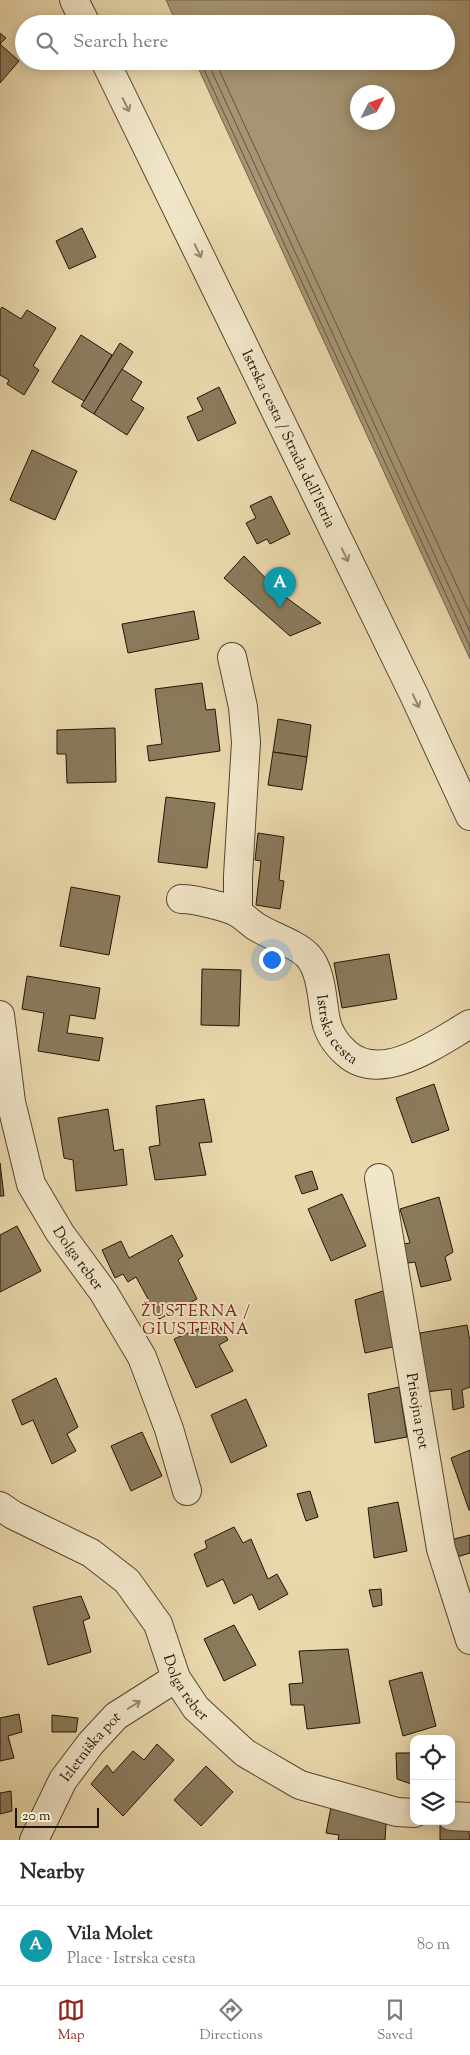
<!DOCTYPE html>
<meta charset="utf-8">
<style>
body{margin:0;font-family:"Sorts Mill Goudy",serif;background:#f2f2f3;color:#2b2b33}
.controls{position:absolute;right:15px;bottom:15px;display:grid;overflow:hidden;border-radius:10px;box-shadow:0 2px 12px #0003}
.controls button{width:45px;height:45px;display:grid;place-items:center;padding:0;border:0;border-bottom:1px solid #e1e1e2;background:#fff;color:#2b2b33;font:25px sans-serif}
.compass{position:absolute;left:350px;top:85px;width:45px;height:45px;border-radius:50%;background:#fff;box-shadow:0 2px 12px #0003;rotate:48deg}
.scale{position:absolute;left:15px;bottom:12px;width:84px;box-sizing:border-box;padding-left:5px;border:2px solid #231406;border-top:0;font-size:14px;line-height:18px;white-space:nowrap;color:#231406;-webkit-text-stroke:4px #f1e6c9;paint-order:stroke}
.you{position:absolute;left:271px;top:959px;width:18px;height:18px;margin:-12px;border:4px solid #fff;border-radius:50%;background:#1a73e8;box-shadow:0 0 0 8px #1a73e833}
.badge{display:grid;place-items:center;width:32px;height:32px;border-radius:50%;background:#8f2418;color:#fff;font-size:16px;font-weight:700}
.pin{position:absolute;translate:-50% -41px;filter:drop-shadow(0 1px 2px #0008)}
.pin::after{content:'';position:absolute;top:26px;width:18px;height:15px;background:inherit;clip-path:polygon(0 0,100% 0,50% 100%)}
.list{margin:0;padding:0;list-style:none}
h2{display:flex;justify-content:space-between;align-items:center;height:65px;margin:0;padding:0 20px;font-size:21px}
h2 small{font-size:16px;font-weight:400;color:#7c7c81}
.list li{display:grid;grid-template-columns:32px 1fr auto;gap:15px;align-items:center;box-sizing:border-box;height:80px;padding:0 20px;border-top:1px solid #e1e1e2}
.list b{display:block;font-size:19px;white-space:nowrap}
.list p{margin:0;font-size:16px;white-space:nowrap;color:#7c7c81}
.list em{font-size:16px;font-style:normal;color:#7c7c81}
.icon{flex:none;width:28px;height:28px;fill:none;stroke:currentColor;stroke-width:2;stroke-linecap:round;stroke-linejoin:round}
.map{position:relative;flex:none;width:470px;height:1840px;overflow:hidden}
.search{position:absolute;background:#fff;box-shadow:0 2px 12px #0003;left:15px;right:15px;top:15px;height:55px;display:flex;align-items:center;gap:12px;box-sizing:border-box;padding:0 18px;border-radius:28px;color:#7c7c81;font-size:19px}
.sheet{height:145px;background:#fff}
nav{display:flex;justify-content:space-around;align-items:center;box-sizing:border-box;height:70px;border-top:1px solid #e1e1e2;background:#fff;font-size:14px;color:#7c7c81}
nav a{display:grid;justify-items:center;gap:2px}
nav .on{color:#8f2418}
.map>svg:first-child{display:block}
.water{fill:#a69574;stroke:#726148;fill-rule:evenodd}
.lines{fill:none;stroke-linecap:round;stroke-linejoin:round}
.shore{stroke:#64543d;stroke-width:1}
.building{fill:#8a7a5c;stroke:#231406}
.minor-casing{stroke:#544530;stroke-width:30}
.minor{stroke:#f1e6c9;stroke-width:28}
.oneway{stroke:#948871}
.labels{text-anchor:middle;stroke-width:4;stroke-linejoin:round;paint-order:stroke}
.street-label{font-size:15px;fill:#231406;stroke:#f1e6c9}
.neighbourhood-label{font-size:16px;letter-spacing:1px;fill:#7a1f14;stroke:#f1e6c9}
</style>
<div class="map">
<svg width="470" height="1840" viewBox="0 0 470 1840">
<rect width="100%" height="100%" fill="#e9d8ac"/>
<filter id="stains"><feTurbulence type="fractalNoise" baseFrequency=".004" numOctaves="4"/><feColorMatrix values="0 0 0 0 .2 0 0 0 0 .09 0 0 0 0 .02 0 0 0 .5 -.17"/></filter>
<radialGradient id="worn" r=".72"><stop offset=".6" stop-color="#630" stop-opacity="0"/><stop offset="1" stop-color="#630" stop-opacity=".3"/></radialGradient>
<path class="water" d="M 166,0 L 470,0 L 470,659 L 195,61 L 446,61 L 446,24 L 177,24 ZM 358,92 L 388,92 L 388,122 L 358,122 Z"/>
<g class="lines">
<g class="shore">
<polyline points="200,61 470,647"/>
<polyline points="207,61 470,632"/>
<polyline points="215,61 470,614"/>
</g>
</g>
<g class="building">
<polygon points="0,33 6,38 0,44 19,61 0,83"/>
<polygon points="82,228 96,257 69,269 56,241"/>
<polygon points="2,307 21,319 27,310 56,328 33,366 39,370 24,395 7,384 9,380 0,375 0,310"/>
<polygon points="81,335 112,355 84,401 52,382"/>
<polygon points="120,343 133,352 94,414 81,406"/>
<polygon points="122,369 142,382 131,400 144,408 127,435 94,414"/>
<polygon points="219,387 236,423 198,441 187,417 203,410 197,398"/>
<polygon points="32,450 77,471 55,520 10,500"/>
<polygon points="271,496 290,534 270,544 267,539 257,544 246,523 256,518 250,506"/>
<polygon points="244,556 280,593 321,623 290,636 224,578"/>
<polygon points="194,611 199,639 128,653 122,624"/>
<polygon points="202,683 206,710 215,709 220,751 149,761 147,746 162,744 155,689"/>
<polygon points="278,719 311,725 307,757 273,752"/>
<polygon points="115,728 116,782 67,783 66,754 57,754 57,730"/>
<polygon points="273,752 307,757 302,790 268,785"/>
<polygon points="166,797 215,803 207,868 158,862"/>
<polygon points="258,833 284,837 279,880 284,881 280,909 256,905 261,861 255,860"/>
<polygon points="71,887 120,896 109,955 60,946"/>
<polygon points="389,954 397,999 342,1008 334,963"/>
<polygon points="202,969 241,970 239,1026 201,1025"/>
<polygon points="27,976 100,988 95,1019 70,1015 67,1033 103,1038 99,1061 38,1051 44,1013 22,1009"/>
<polygon points="434,1084 449,1130 412,1143 396,1098"/>
<polygon points="204,1099 212,1142 199,1143 206,1175 155,1180 149,1147 160,1145 156,1106"/>
<polygon points="108,1109 114,1151 123,1149 127,1185 76,1191 73,1160 64,1158 58,1118"/>
<polygon points="0,1163 4,1196 0,1196"/>
<polygon points="312,1171 318,1189 302,1194 295,1176"/>
<polygon points="342,1194 366,1246 331,1261 308,1209"/>
<polygon points="439,1197 453,1252 445,1257 451,1280 421,1287 415,1262 408,1263 402,1244 410,1243 400,1209"/>
<polygon points="17,1226 41,1271 0,1292 0,1235"/>
<polygon points="172,1235 183,1256 178,1260 197,1299 159,1319 136,1277 128,1282 123,1274 115,1278 102,1250 121,1241 129,1258"/>
<polygon points="386,1290 397,1346 365,1353 355,1300"/>
<polygon points="217,1321 228,1340 219,1345 233,1371 196,1388 174,1339"/>
<polygon points="467,1325 470,1341 470,1387 462,1390 464,1407 453,1410 451,1389 426,1392 420,1333"/>
<polygon points="56,1378 78,1427 67,1434 76,1451 52,1464 33,1420 22,1425 12,1400"/>
<polygon points="399,1387 407,1437 375,1443 368,1394"/>
<polygon points="246,1399 267,1446 231,1463 211,1415"/>
<polygon points="142,1432 162,1476 131,1491 111,1446"/>
<polygon points="470,1450 470,1510 469,1510 451,1458"/>
<polygon points="310,1491 318,1517 306,1521 297,1494"/>
<polygon points="398,1502 407,1551 374,1558 368,1508"/>
<polygon points="234,1527 243,1543 251,1539 268,1579 277,1574 288,1594 259,1610 252,1594 234,1604 223,1579 207,1587 194,1554 207,1548 205,1541"/>
<polygon points="470,1535 470,1553 454,1558 450,1540"/>
<polygon points="381,1589 382,1605 373,1607 369,1590"/>
<polygon points="81,1596 90,1618 83,1621 91,1652 48,1665 33,1607"/>
<polygon points="234,1625 256,1665 224,1681 204,1639"/>
<polygon points="348,1649 360,1723 307,1729 304,1705 291,1705 289,1684 303,1683 299,1651"/>
<polygon points="422,1672 436,1726 403,1736 389,1681"/>
<polygon points="19,1714 22,1732 8,1736 14,1758 0,1761 0,1718"/>
<polygon points="52,1715 78,1718 76,1732 52,1732"/>
<polygon points="157,1744 174,1760 123,1816 91,1784 107,1765 113,1773 133,1751 144,1760"/>
<polygon points="396,1753 414,1753 414,1785 397,1779"/>
<polygon points="206,1766 233,1792 201,1826 174,1800"/>
<polygon points="11,1791 12,1811 0,1814 0,1793"/>
<polygon points="331,1807 377,1811 377,1821 386,1824 385,1840 338,1840 339,1835 326,1833"/>
<polygon points="468,1825 470,1840 440,1840 440,1826"/>
</g>
<g class="lines">
<g class="minor-casing">
<g id="minor">
<polyline points="74,0 86,24"/>
<path id="s1" d="M 105,61 L 414,695 L 470,816"/>
<polyline points="232,657 243,707 246,742 238,876 238,913"/>
<path id="s2" d="M 181,899 C 194,899 229,907 240,914 C 245,918 250,922 255,926 C 270,936 296,943 308,956 C 322,971 322,1002 326,1021 C 329,1034 337,1045 346,1053 C 381,1085 437,1043 470,1024"/>
<path id="s3" d="M 0,1015 L 11,1102 L 31,1184 L 60,1233 L 104,1293 L 142,1357 L 169,1429 L 187,1491"/>
<path id="s4" d="M 379,1178 L 441,1549 L 470,1640"/>
<path id="s5" d="M 0,1506 L 13,1515 L 91,1553 L 127,1581 L 158,1624 L 176,1678 L 196,1708 L 245,1753 L 300,1785 L 397,1812 L 414,1813"/>
<polyline points="451,1816 470,1817"/>
<path id="s6" d="M 34,1840 L 63,1780 L 91,1743 L 116,1716 L 176,1678"/>
</g>
</g>
<use href="#minor" class="minor"/>
</g>
<defs><path id="oneway-shaft" d="M-6 0H5M1.5-3L5.5 0L1.5 3" fill="none" stroke-width="1.6" stroke-linecap="round" stroke-linejoin="round" transform="scale(1.25)"/></defs>
<g class="oneway">
<use href="#oneway-shaft" transform="translate(126 105) rotate(64)"/>
<use href="#oneway-shaft" transform="translate(198 251) rotate(64)"/>
<use href="#oneway-shaft" transform="translate(345 555) rotate(64)"/>
<use href="#oneway-shaft" transform="translate(416 701) rotate(65)"/>
<use href="#oneway-shaft" transform="translate(134 1705) rotate(-32)"/>
</g>
<g class="labels">
<g class="street-label">
<text dy="5" stroke="none"><textPath href="#s1" startOffset="420">Istrska cesta / Strada dell'Istria</textPath></text>
<text dy="5" stroke="none"><textPath href="#s2" startOffset="222">Istrska cesta</textPath></text>
<text dy="5" stroke="none"><textPath href="#s3" startOffset="260">Dolga reber</textPath></text>
<text dy="5" stroke="none"><textPath href="#s4" startOffset="236">Prisojna pot</textPath></text>
<text dy="5" stroke="none"><textPath href="#s5" startOffset="271">Dolga reber</textPath></text>
<text dy="5" stroke="none"><textPath href="#s6" startOffset="110">Izletniška pot</textPath></text>
</g>
<g class="neighbourhood-label">
<text x="196" y="1316">ŽUSTERNA /<tspan x="196" dy="18">GIUSTERNA</tspan></text>
</g>
</g>
<rect width="100%" height="100%" filter="url(#stains)"/>
<rect width="100%" height="100%" fill="url(#worn)"/>
</svg>
<div class="controls">
<button><svg class="icon" aria-label="locate" viewBox="0 0 24 24"><circle cx="12" cy="12" r="6"/><path d="M12 2v4M12 18v4M2 12h4M18 12h4"/></svg></button>
<button><svg class="icon" aria-label="layers" viewBox="0 0 24 24"><path d="M12 4l9 5-9 5-9-5zM3 14l9 5 9-5"/></svg></button>
</div>
<svg class="compass" viewBox="-18 -18 36 36"><path d="M0-13l5 13h-10z" fill="#e53935"/><path d="M0 13l5-13h-10z" fill="#7c7c81"/></svg>
<div class="scale">20 m</div>
<div class="you"></div>
<div class="pin badge" style="left:280px;top:608px;background:#0f9aa8">A</div>
<div class="search"><svg class="icon" aria-label="search" viewBox="0 0 24 24"><circle cx="10" cy="10" r="6"/><path d="M15 15l6 6"/></svg>Search here</div>
</div>
<section class="sheet">
<h2>Nearby<small></small></h2>
<ul class="list">
<li><span class="badge" style="background:#0f9aa8">A</span><div><b>Vila Molet</b><p>Place · Istrska cesta</p></div><em>80 m</em></li>
</ul>
</section>
<nav>
<a class="on"><svg class="icon" aria-label="map" viewBox="0 0 24 24"><path d="M3 6l6-2 6 2 6-2v14l-6 2-6-2-6 2zM9 4v14M15 6v14"/></svg>Map</a>
<a><svg class="icon" aria-label="directions" viewBox="0 0 24 24"><path d="M12 3l9 9-9 9-9-9zM9 14v-3h6M13 9l2 2-2 2"/></svg>Directions</a>
<a><svg class="icon" aria-label="saved" viewBox="0 0 24 24"><path d="M7 4h10v16l-5-4-5 4z"/></svg>Saved</a>
</nav>
